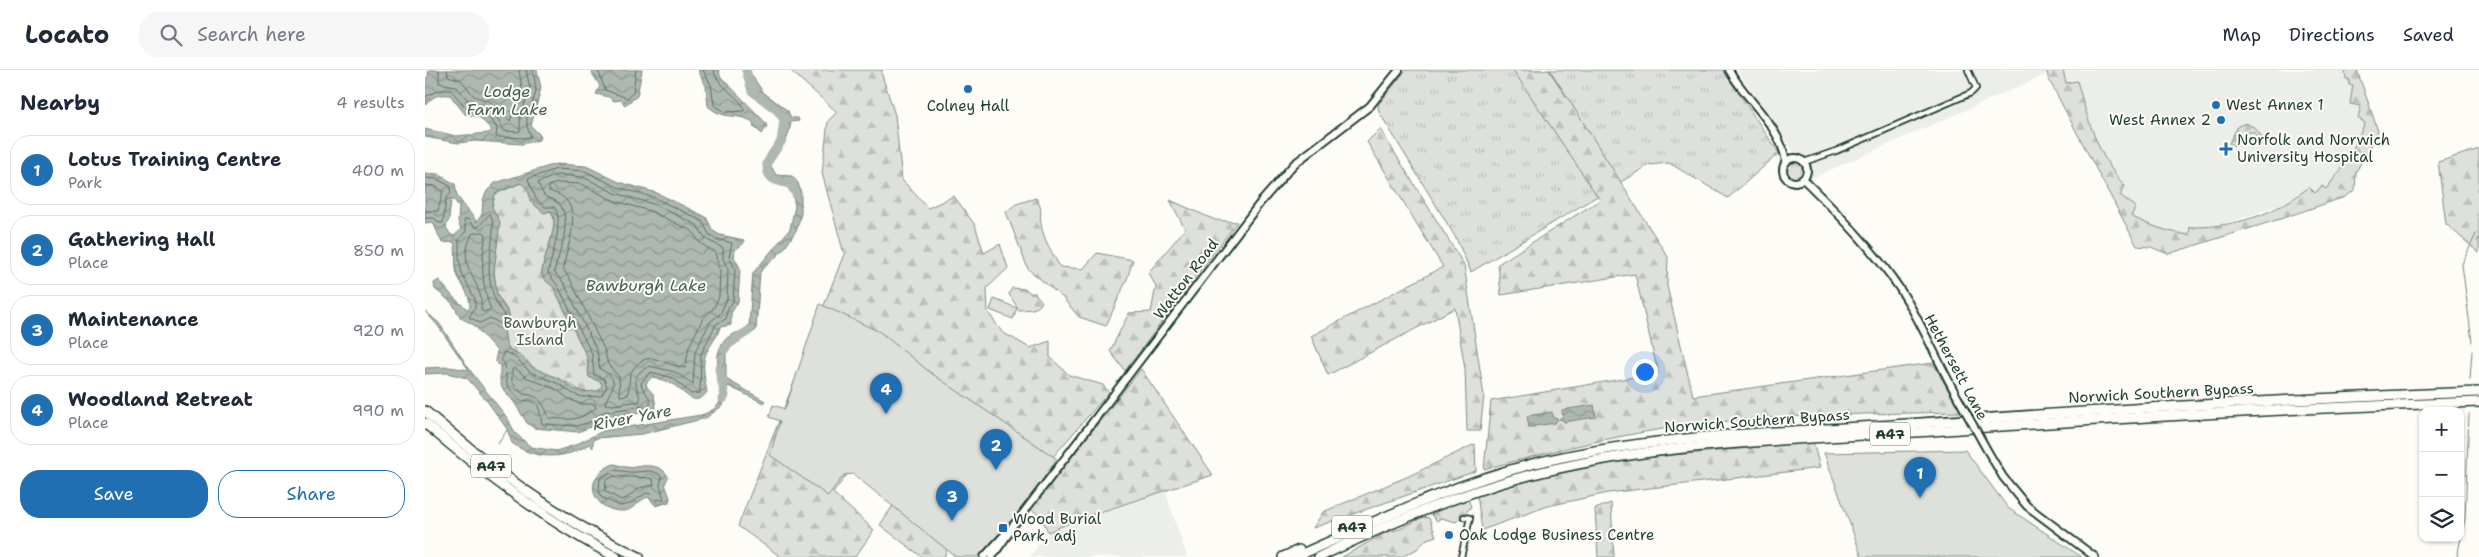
<!DOCTYPE html>
<meta charset="utf-8">
<style>
body{margin:0;font-family:"Shantell Sans",sans-serif;background:#f6f6f7;color:#1f2937}
.controls{position:absolute;right:15px;bottom:15px;display:grid;overflow:hidden;border-radius:10px;box-shadow:0 1px 4px #0004}
.controls button{width:45px;height:45px;display:grid;place-items:center;padding:0;border:0;border-bottom:1px solid #e0e1e3;background:#fff;color:#1f2937;font:25px sans-serif}
.you{position:absolute;left:1219px;top:301px;width:18px;height:18px;margin:-12px;border:4px solid #fff;border-radius:50%;background:#1a73e8;box-shadow:0 0 0 8px #1a73e833}
.badge{display:grid;place-items:center;width:32px;height:32px;border-radius:50%;background:#1f6fb2;color:#fff;font-size:16px;font-weight:700}
.pin{position:absolute;translate:-50% -41px;filter:drop-shadow(0 1px 2px #0008)}
.pin::after{content:'';position:absolute;top:26px;width:18px;height:15px;background:inherit;clip-path:polygon(0 0,100% 0,50% 100%)}
.list{margin:0;padding:0;list-style:none}
h2{display:flex;justify-content:space-between;align-items:center;height:65px;margin:0;padding:0 20px;font-size:21px}
h2 small{font-size:16px;font-weight:400;color:#747a83}
.list li{display:grid;grid-template-columns:32px 1fr auto;gap:15px;align-items:center;box-sizing:border-box;height:70px;margin:0 10px 10px;padding:0 10px;border:1px solid #e0e1e3;border-radius:20px}
.list b{display:block;font-size:19px;white-space:nowrap}
.list p{margin:0;font-size:16px;white-space:nowrap;color:#747a83}
.list em{font-size:16px;font-style:normal;color:#747a83}
.actions{display:flex;gap:10px;padding:15px 20px}
.actions a{flex:1;padding:11px 0;border:1px solid #1f6fb2;border-radius:20px;text-align:center;font-size:18px;color:#1f6fb2}
.actions .main{background:#1f6fb2;color:#fff}
.icon{flex:none;width:28px;height:28px;fill:none;stroke:currentColor;stroke-width:2;stroke-linecap:round;stroke-linejoin:round}
.map{position:relative;flex:none;width:2054px;height:487px;overflow:hidden}
header{display:flex;align-items:center;gap:30px;box-sizing:border-box;height:70px;padding:0 25px;background:#fff;border-bottom:1px solid #e0e1e3}
header strong{font-size:24px}
nav{display:flex;gap:28px;margin-inline-start:auto;font-size:18px}
.search{width:350px;height:45px;background:#f6f6f7;display:flex;align-items:center;gap:12px;box-sizing:border-box;padding:0 18px;border-radius:20px;color:#747a83;font-size:19px}
main{display:flex}
aside{flex:1;background:#fff}
.map>svg:first-child{display:block}
.built{fill:#eceee9}
.grass{fill:url(#grass-tufts);stroke:#7e8e88}
.forest{fill:url(#forest-firs);stroke:#7e8e88}
.green{fill:#dde0db;stroke:#7e8e88}
.water{fill:url(#water-waves);stroke:#75877f;fill-rule:evenodd}
.lines{fill:none;stroke-linecap:round;stroke-linejoin:round}
.shore{stroke:#586e66;stroke-width:1}
.stream{stroke:#75877f;stroke-width:1}
.river{stroke:#aeb8b1;stroke-width:9}
.street-casing{stroke:#1f3d34;stroke-width:8}
.secondary-casing{stroke:#1f3d34;stroke-width:10}
.highway-casing{stroke:#1f3d34;stroke-width:12}
.street{stroke:#fdfcf7;stroke-width:4.5}
.secondary{stroke:#fdfcf7;stroke-width:6}
.highway{stroke:#fdfcf7;stroke-width:9}
.secondary-bridge-casing{stroke:#1f3d34;stroke-width:10;stroke-linecap:butt}
.secondary-bridge{stroke:#fdfcf7;stroke-width:6}
.poi-dot{fill:#1f6fb2;stroke:#fdfcf7;stroke-width:2}
.labels{text-anchor:middle;stroke-width:4;stroke-linejoin:round;paint-order:stroke}
.shield{fill:#fdfcf7;stroke:#62766e;stroke-width:1}
.shield-label{font-size:14px;font-weight:bold;fill:#1f3d34}
.poi-label{font-size:15px;fill:#1f3d34;stroke:#fdfcf7;text-anchor:start}
.street-label{font-size:15px;fill:#1f3d34;stroke:#fdfcf7}
.park-label{font-size:15px;fill:#455e55;stroke:#fdfcf7}
.water-label{font-size:16px;font-style:italic;fill:#435c53;stroke:#fdfcf7}
</style>
<header>
<strong>Locato</strong>
<div class="search"><svg class="icon" aria-label="search" viewBox="0 0 24 24"><circle cx="10" cy="10" r="6"/><path d="M15 15l6 6"/></svg>Search here</div>
<nav><a>Map</a><a>Directions</a><a>Saved</a></nav>
</header>
<main>
<aside>
<h2>Nearby<small>4 results</small></h2>
<ul class="list">
<li><span class="badge">1</span><div><b>Lotus Training Centre</b><p>Park</p></div><em>400 m</em></li>
<li><span class="badge">2</span><div><b>Gathering Hall</b><p>Place</p></div><em>850 m</em></li>
<li><span class="badge">3</span><div><b>Maintenance</b><p>Place</p></div><em>920 m</em></li>
<li><span class="badge">4</span><div><b>Woodland Retreat</b><p>Place</p></div><em>990 m</em></li>
</ul>
<div class="actions"><a class="main">Save</a><a>Share</a></div>
</aside>
<div class="map">
<svg width="2054" height="487" viewBox="0 0 2054 487">
<defs>
<pattern id="grass-tufts" width="24" height="20" patternUnits="userSpaceOnUse" patternTransform="scale(1.25)"><rect width="24" height="20" fill="#dde0db"/><path d="M3 7l-1-3M5 7V3M7 7l1-3M15 17l-1-3M17 17v-4M19 17l1-3" fill="none" stroke="#bdc1bd"/></pattern>
<pattern id="forest-firs" width="22" height="20" patternUnits="userSpaceOnUse" patternTransform="scale(1.25)"><rect width="22" height="20" fill="#dde0db"/><path d="M5 1l3.5 6h-7zM16 11l3.5 6h-7z" fill="#bdc1bd"/></pattern>
<pattern id="water-waves" width="16" height="10" patternUnits="userSpaceOnUse" patternTransform="scale(1.25)"><rect width="16" height="10" fill="#aeb8b1"/><path d="M0 5q4-4 8 0t8 0" fill="none" stroke="#8d9791"/></pattern>
</defs>
<rect width="100%" height="100%" fill="#fdfcf7"/>
<filter id="ink" filterUnits="userSpaceOnUse"><feTurbulence type="fractalNoise" baseFrequency=".02" numOctaves="2"/><feDisplacementMap in="SourceGraphic" scale="10" xChannelSelector="R" yChannelSelector="G"/><feConvolveMatrix kernelMatrix="1 2 1 2 8 2 1 2 1" color-interpolation-filters="sRGB"/></filter>
<g filter="url(#ink)">
<g class="built">
<polygon points="1312,0 1626,0 1627,2 1387,108"/>
<polygon points="1631,0 1923,0 1944,57 1907,117 1751,171 1712,159"/>
<polygon points="740,420 762,487 605,487 623,462 651,450"/>
</g>
<g class="grass">
<polygon points="981,0 1298,0 1354,83 1303,128 1244,93 1224,95 1046,202 1031,168 954,42 953,35"/>
<circle cx="1370" cy="100" r="9"/>
</g>
<g class="forest">
<polygon points="365,0 458,0 456,2 470,45 477,110 503,138 529,126 550,155 559,183 575,174 583,198 562,218 563,242 577,262 605,278 625,271 625,287 644,305 678,315 684,322 576,447 525,472 519,487 497,487 455,455 471,431 427,398 408,423 449,460 430,487 356,487 313,456 419,184 397,103 403,51 412,42"/>
<path d="M 1088,0 L 1125,0 L 1243,187 L 1242,216 L 1268,326 L 1508,293 L 1536,342 C 1449,344 1361,344 1274,354 C 1202,362 1129,381 1059,399 L 1066,331 L 1233,303 L 1210,204 L 1076,225 L 1073,194 L 1175,130 Z"/>
<path d="M 1622,0 L 1638,0 L 1641,13 L 1652,11 C 1663,49 1672,86 1700,116 L 1695,125 L 1711,137 L 1706,146 C 1725,156 1743,162 1764,165 L 1765,157 C 1807,158 1852,144 1884,117 L 1890,123 L 1897,116 L 1901,119 L 1922,92 L 1940,53 L 1933,48 L 1936,36 L 1925,34 L 1928,15 L 1924,15 L 1924,9 L 1921,9 L 1920,0 L 1932,0 L 1953,61 L 1931,102 L 1930,120 L 1920,127 L 1858,148 L 1743,184 L 1726,177 L 1712,176 L 1623,8 Z"/>
<path d="M 1821,53 L 1830,58 L 1840,71 L 1839,75 L 1828,62 C 1818,61 1816,69 1810,76 L 1804,73 L 1813,56 Z"/>
<polygon points="955,59 1039,195 1059,326 1055,361 1042,361 1040,299 1030,238 903,305 886,266 1018,197 942,72"/>
<polygon points="2054,79 2054,183 2021,154 2013,92"/>
<path d="M 96,113 C 103,117 105,123 106,131 L 119,142 L 126,141 C 136,156 117,186 117,203 C 117,210 125,213 129,218 L 162,287 L 164,307 L 176,312 L 178,316 L 174,321 L 157,322 L 143,313 L 121,305 L 100,292 L 95,285 L 85,280 L 81,273 L 79,260 L 83,254 L 84,243 L 72,225 L 69,202 L 71,169 L 67,137 L 70,124 Z"/>
<path d="M 611,128 C 619,141 614,142 616,154 C 618,169 628,184 635,197 L 658,199 L 672,183 L 708,190 L 702,209 L 681,256 L 654,247 L 637,227 L 603,199 L 581,142 L 591,134 Z"/>
<polygon points="745,130 790,150 812,152 700,301 685,281 704,243 726,242 731,216 723,203 760,159"/>
<path d="M 587,218 L 601,219 L 605,223 L 610,223 L 617,232 C 612,241 603,239 594,240 L 584,224 Z"/>
<polygon points="716,299 788,405 651,450 623,462 616,447 606,439"/>
<polygon points="1388,372 1395,398 1183,423 1123,436 1057,460 1052,425 1118,407 1207,389"/>
<polygon points="1050,374 1051,401 888,458 898,442 984,406"/>
<polygon points="1043,429 1046,437 1031,452 1016,448 1012,451 1006,445 1009,442"/>
<polygon points="1186,433 1189,487 1173,487 1170,439"/>
<polygon points="998,447 1004,448 1011,466 1002,469 992,479 976,487 917,487 962,462 975,459"/>
</g>
<g class="green">
<polygon points="569,229 592,238 588,249 565,240"/>
<polygon points="395,234 455,262 506,303 632,389 589,450 554,487 531,487 428,404 419,405 403,426 345,385 355,351 344,347 348,335 360,339"/>
<polygon points="1540,380 1583,438 1657,487 1437,487 1399,383"/>
</g>
<g class="water">
<path d="M 4,0 L 112,0 L 116,18 L 106,56 L 115,65 L 114,70 L 97,74 L 50,71 L 33,73 L 0,67 L 0,59 L 31,66 L 64,63 L 67,60 L 54,47 L 40,44 L 25,25 C 13,24 7,26 0,36 L 0,9 L 3,7 Z"/>
<polygon points="169,0 187,3 190,0 217,0 212,26 200,35 196,30 189,31 184,27 171,24 175,16 167,3"/>
<path d="M 273,0 L 294,0 L 295,6 L 341,53 L 342,56 L 337,64 L 329,57 L 328,52 C 311,42 299,51 283,36 L 281,16 Z"/>
<path d="M 318,0 L 323,0 L 338,22 L 363,41 L 366,48 L 373,48 L 374,51 L 366,52 C 364,64 361,78 348,83 L 346,96 L 351,105 L 367,106 L 373,113 L 376,123 L 376,143 L 372,159 L 359,179 L 335,202 L 331,260 L 323,266 L 308,271 L 301,281 L 301,309 L 340,331 L 339,333 L 303,316 L 297,336 L 281,348 L 217,364 L 172,368 L 168,370 L 168,378 L 164,374 C 141,390 109,390 87,373 L 82,359 L 62,331 L 42,308 L 22,303 L 0,304 L 0,298 L 24,297 L 44,300 L 13,256 L 0,241 L 14,253 L 47,303 L 83,349 L 90,363 L 106,377 L 131,381 L 150,375 L 178,361 L 276,345 C 316,333 284,303 295,278 C 303,260 315,266 324,255 L 328,203 L 365,159 L 370,136 L 366,116 L 346,108 C 326,81 363,77 358,46 L 332,26 Z"/>
<path d="M 131,94 L 161,96 L 194,112 L 232,123 L 281,147 L 288,161 L 295,165 L 319,170 L 319,173 L 310,180 L 309,187 L 315,198 L 313,232 L 306,243 L 306,255 L 295,257 C 292,268 284,276 280,286 C 277,297 280,311 282,322 C 270,339 260,322 249,315 C 246,313 230,307 227,307 L 221,313 L 222,317 L 229,325 L 231,338 L 202,345 L 179,347 L 168,356 L 153,362 L 109,358 L 102,353 L 89,332 L 77,318 L 75,310 L 75,296 L 70,291 L 72,281 L 49,255 L 36,248 L 27,233 L 10,219 L 9,213 L 14,210 L 28,227 L 42,239 L 45,237 C 46,225 36,215 32,204 C 29,193 32,182 29,172 L 17,173 L 8,152 L 0,153 L 0,103 L 13,104 L 30,114 L 32,126 L 52,152 L 57,144 L 58,130 L 62,121 L 70,113 ZM 95,113 C 103,117 105,123 105,131 L 119,143 L 126,141 C 136,155 117,187 117,203 C 117,210 125,213 129,218 L 162,287 L 164,307 L 176,312 L 177,316 L 174,321 L 157,322 L 149,319 L 135,309 L 107,297 L 95,285 L 85,280 L 81,273 L 79,260 L 85,247 L 72,225 L 69,202 L 75,152 L 67,137 L 70,124 ZM 26,130 L 29,130 L 34,136 L 33,151 L 36,160 L 29,166 L 25,164 L 21,157 L 24,149 Z"/>
<polygon points="1169,335 1171,347 1139,352 1138,350 1134,349 1138,347 1137,340"/>
<polygon points="1127,342 1129,348 1133,349 1130,353 1104,357 1102,346"/>
<path d="M 189,394 C 195,395 204,399 210,397 C 220,395 238,394 243,407 L 240,414 L 245,428 L 244,432 L 231,436 L 223,427 C 213,430 208,442 196,441 C 166,440 156,406 189,394 Z"/>
</g>
<g class="lines">
<g class="shore">
<polyline points="14,0 14,13 31,16 45,33 61,38 74,50 79,61 93,62 95,61 95,48 105,18 101,0"/>
<polyline points="22,0 23,6 36,10 49,26 66,32 85,51 97,18 94,0"/>
<polyline points="173,0 180,20 202,28 208,23 211,0"/>
<path d="M 278,0 L 286,15 L 289,35 L 300,42 L 319,41 C 320,29 290,16 289,0"/>
<path d="M 0,27 L 14,20 L 26,20 L 42,39 L 57,43 L 68,52 L 72,58 L 71,67 L 104,68 L 106,65 C 95,50 109,36 111,20 C 111,13 108,6 108,0"/>
<path d="M 132,99 L 160,101 L 192,117 L 230,128 L 277,151 L 284,164 L 292,169 L 307,173 L 304,187 L 310,199 L 308,231 L 302,241 L 301,249 L 291,254 L 276,284 L 275,323 L 266,324 L 248,308 L 226,302 L 216,313 C 217,322 227,326 225,335 L 178,342 L 165,352 L 152,356 L 117,354 C 114,340 116,328 95,331 L 82,315 L 80,295 L 76,289 L 79,282 L 89,286 L 105,302 L 134,314 L 147,323 L 157,327 L 176,326 L 182,317 L 179,309 L 169,304 L 167,284 L 133,216 L 123,203 C 126,188 140,149 129,137 L 120,137 L 111,129 L 103,109 Z"/>
<path d="M 132,105 L 158,107 L 190,123 L 228,134 L 272,155 L 281,169 L 298,178 L 298,189 L 303,199 L 302,229 L 295,244 L 285,252 L 270,282 L 268,314 L 250,302 L 225,296 C 200,307 215,318 215,331 L 188,335 L 180,334 C 184,319 199,311 175,299 L 172,281 L 139,213 L 129,202 C 134,183 149,149 133,132 C 117,124 122,132 113,113 Z"/>
<polyline points="0,108 12,109 25,116 26,123 21,129 18,153 14,153 9,148 0,148"/>
<path d="M 133,113 L 156,114 L 187,130 L 225,141 L 267,161 L 275,173 L 290,183 L 295,201 L 294,227 L 288,239 L 278,248 L 264,277 L 260,298 C 237,295 222,275 205,304 L 203,325 L 195,326 L 194,307 L 183,294 L 179,279 L 145,209 L 138,199 C 141,179 158,143 138,127 C 134,123 128,123 124,121 L 124,116 Z"/>
<polyline points="0,115 10,116 18,121 13,141 0,141"/>
<path d="M 65,144 C 73,154 63,187 64,202 C 65,219 70,233 80,246 L 76,254 L 65,248 L 55,253 L 44,247 L 50,238 L 50,229 L 37,204 L 34,189 L 34,170 L 41,161 L 39,150 L 43,149 L 48,156 L 53,157 Z"/>
<path d="M 58,162 L 61,164 C 56,190 56,215 66,239 L 59,242 L 56,240 C 60,209 29,202 47,164 Z"/>
<path d="M 90,298 L 101,307 L 132,320 L 144,329 L 155,334 L 170,334 L 171,338 C 153,351 147,350 124,348 C 119,334 115,325 98,324 L 87,312 L 87,300 Z"/>
<path d="M 190,400 C 196,401 201,402 206,402 C 217,403 227,397 237,407 L 235,415 L 239,429 L 232,430 L 226,424 L 221,423 L 205,434 L 195,436 L 176,427 L 174,422 L 175,408 Z"/>
<path d="M 190,406 C 202,408 218,406 228,409 L 229,415 L 214,418 L 202,428 L 196,430 L 180,421 L 181,410 Z"/>
</g>
<g class="stream">
<polyline points="1124,0 1141,26"/>
<polyline points="2047,272 2037,194 2051,164"/>
<polyline points="2045,310 2047,281"/>
<polyline points="73,374 82,360"/>
<polyline points="2032,487 2040,449 2044,344"/>
</g>
<g class="river">
<path d="M 321,0 L 327,21 L 353,41 L 359,50 L 356,72 L 342,93 C 341,110 351,111 365,114 L 371,124"/>
<polyline points="300,279 304,274 323,261"/>
<polyline points="294,299 300,326 298,329"/>
</g>
<g class="street-casing">
<g id="street">
<polyline points="1379,92 1411,81 1546,23 1551,18 1543,0"/>
<polyline points="1036,487 1045,448 1039,447"/>
</g>
</g>
<g class="secondary-casing">
<g id="secondary">
<path d="M 1304,0 C 1321,30 1356,56 1361,92"/>
<circle cx="1370" cy="100" r="12"/>
<path d="M 1378,109 C 1414,144 1458,189 1483,232 C 1501,263 1515,296 1533,328"/>
<polyline points="1562,380 1578,407 1602,436 1670,487"/>
<polyline points="559,487 592,451 835,133 869,94 945,36 974,0"/>
<polyline points="567,487 584,463"/>
</g>
</g>
<g class="highway-casing">
<g id="highway">
<path d="M 0,341 C 66,398 134,450 214,487"/>
<path d="M 0,353 C 59,404 121,451 191,487"/>
<polyline points="858,487 874,480"/>
<path d="M 870,487 C 948,453 1024,415 1107,394 C 1224,365 1347,363 1467,355 C 1663,341 1858,329 2054,322"/>
<path d="M 894,487 C 960,455 1027,426 1097,407 C 1233,370 1381,370 1521,360 C 1699,347 1876,338 2054,332"/>
</g>
</g>
<use href="#street" class="street"/>
<use href="#secondary" class="secondary"/>
<use href="#highway" class="highway"/>
<g class="secondary-bridge-casing">
<polyline id="secondary-bridge" points="1533,328 1562,380"/>
</g>
<use href="#secondary-bridge" class="secondary-bridge"/>
</g>
</g>
<g class="poi-dot">
<circle cx="543" cy="19" r="5"/>
<circle cx="1791" cy="35" r="5"/>
<circle cx="1796" cy="50" r="5"/>
<path d="M1798.5 71.5h5v5h5v5h-5v5h-5v-5h-5v-5h5z"/>
<rect x="573" y="453" width="10" height="10" rx="2.5"/>
<circle cx="1024" cy="465" r="5"/>
</g>
<g class="labels">
<g class="shield">
<rect x="1445" y="352.5" width="40" height="23" rx="4"/>
<rect x="46" y="384.5" width="40" height="23" rx="4"/>
<rect x="907" y="445.5" width="40" height="23" rx="4"/>
</g>
<g class="shield-label">
<text x="1465" y="369">A47</text>
<text x="66" y="401">A47</text>
<text x="927" y="462">A47</text>
</g>
<g class="poi-label">
<text x="1801" y="40">West Annex 1</text>
<text x="543" y="41" text-anchor="middle">Colney Hall</text>
<text x="1786" y="55" text-anchor="end">West Annex 2</text>
<text x="1812" y="75">Norfolk and Norwich<tspan x="1812" dy="17">University Hospital</tspan></text>
<text x="588" y="454">Wood Burial<tspan x="588" dy="17">Park, adj</tspan></text>
<text x="1034" y="470">Oak Lodge Business Centre</text>
</g>
<g class="street-label">
<text transform="translate(761 209) rotate(-53)" y="5">Watton Road</text>
<text transform="translate(1531 297) rotate(62)" y="5">Hethersett Lane</text>
<text transform="translate(1736 323) rotate(-3)" y="5">Norwich Southern Bypass</text>
<text transform="translate(1332 351) rotate(-4)" y="5">Norwich Southern Bypass</text>
</g>
<g class="park-label">
<text x="115" y="258">Bawburgh<tspan x="115" dy="17">Island</tspan></text>
</g>
<g class="water-label">
<text x="82" y="27">Lodge<tspan x="82" dy="18">Farm Lake</tspan></text>
<text x="221" y="221">Bawburgh Lake</text>
<text transform="translate(207 347) rotate(-11)" y="6">River Yare</text>
</g>
</g>
</svg>
<div class="controls">
<button>+</button>
<button>−</button>
<button><svg class="icon" aria-label="layers" viewBox="0 0 24 24"><path d="M12 4l9 5-9 5-9-5zM3 14l9 5 9-5"/></svg></button>
</div>
<div class="you"></div>
<div class="pin badge" style="left:1495px;top:428px">1</div>
<div class="pin badge" style="left:571px;top:400px">2</div>
<div class="pin badge" style="left:527px;top:451px">3</div>
<div class="pin badge" style="left:461px;top:344px">4</div>
</div>
</main>
